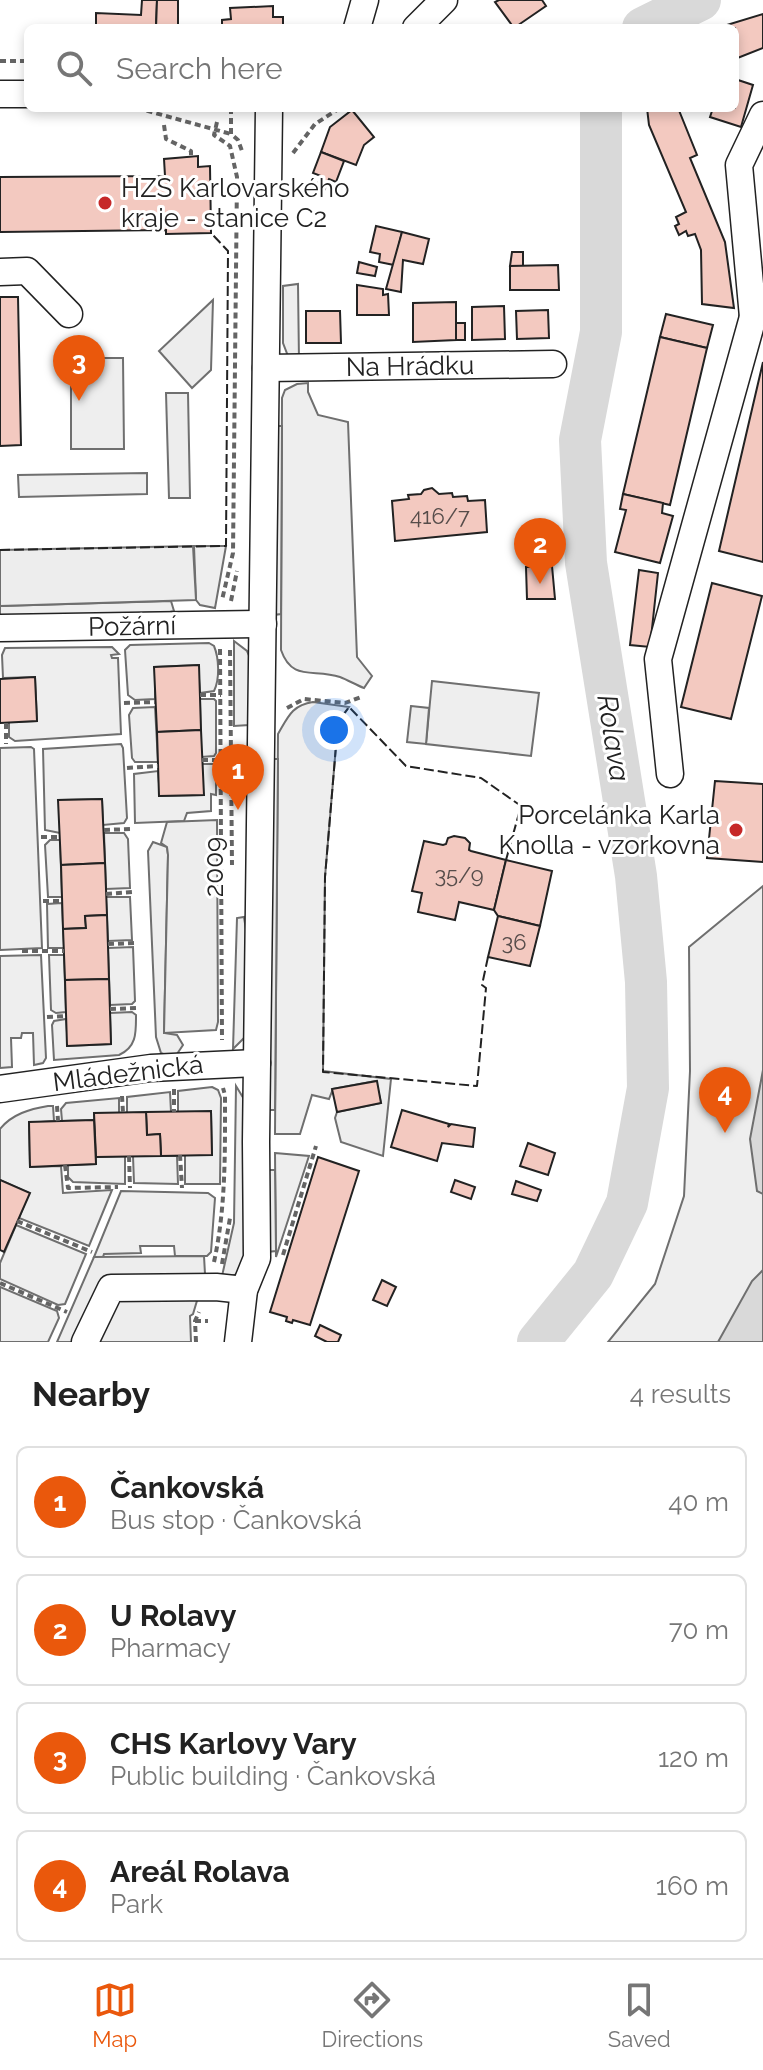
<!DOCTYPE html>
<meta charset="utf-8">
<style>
body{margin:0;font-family:Raleway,sans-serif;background:#f2f2f2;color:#222}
.you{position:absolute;left:334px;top:730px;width:28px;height:28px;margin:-20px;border:6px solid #fff;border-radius:50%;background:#1a73e8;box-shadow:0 0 0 12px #1a73e833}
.badge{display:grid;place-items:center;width:52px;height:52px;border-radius:50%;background:#ea580c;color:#fff;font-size:26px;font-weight:700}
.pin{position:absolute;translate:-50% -66px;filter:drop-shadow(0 2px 4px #0008)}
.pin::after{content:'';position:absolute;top:42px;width:28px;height:24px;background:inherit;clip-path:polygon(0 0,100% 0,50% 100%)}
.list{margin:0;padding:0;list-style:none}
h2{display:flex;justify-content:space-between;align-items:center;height:104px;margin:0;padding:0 32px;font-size:34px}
h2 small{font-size:26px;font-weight:400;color:#767676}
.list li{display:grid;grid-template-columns:52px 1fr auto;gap:24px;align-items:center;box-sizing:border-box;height:112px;margin:0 16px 16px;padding:0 16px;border:2px solid #e0e0e0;border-radius:12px}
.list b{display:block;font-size:30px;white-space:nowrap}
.list p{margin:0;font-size:26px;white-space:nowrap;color:#767676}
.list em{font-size:26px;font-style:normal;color:#767676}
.icon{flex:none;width:44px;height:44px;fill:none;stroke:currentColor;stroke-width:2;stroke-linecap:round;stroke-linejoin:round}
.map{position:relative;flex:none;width:763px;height:1342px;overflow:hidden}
.search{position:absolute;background:#fff;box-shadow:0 4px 12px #0003;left:24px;right:24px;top:24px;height:88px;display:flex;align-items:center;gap:20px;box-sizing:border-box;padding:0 28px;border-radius:12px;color:#767676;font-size:30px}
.sheet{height:616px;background:#fff}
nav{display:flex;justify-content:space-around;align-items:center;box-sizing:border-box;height:112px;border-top:2px solid #e0e0e0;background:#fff;font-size:22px;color:#767676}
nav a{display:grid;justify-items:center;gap:4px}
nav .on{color:#ea580c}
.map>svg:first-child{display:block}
.green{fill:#eee;stroke:#6f6f6f;stroke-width:2}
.parking{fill:#ededed;stroke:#6f6f6f;stroke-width:2}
.water{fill:#d9d9d9;stroke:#6f6f6f;stroke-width:2}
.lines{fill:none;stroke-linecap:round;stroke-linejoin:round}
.river{stroke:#d9d9d9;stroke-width:42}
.building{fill:#f3c9c0;stroke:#222;stroke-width:2}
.minor-casing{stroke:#222;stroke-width:29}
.path{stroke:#646464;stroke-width:4;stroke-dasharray:6 4;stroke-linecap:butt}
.minor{stroke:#fff;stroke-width:26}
.fence{stroke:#222;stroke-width:2;stroke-dasharray:10 4;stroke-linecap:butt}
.poi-dot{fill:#c62828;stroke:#fff;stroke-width:3}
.labels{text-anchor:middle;stroke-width:6;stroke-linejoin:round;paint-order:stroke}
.number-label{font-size:22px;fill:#564c4a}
.poi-label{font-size:26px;fill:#222;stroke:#fff;text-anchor:start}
.street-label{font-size:26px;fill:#222;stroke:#fff}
.water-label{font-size:28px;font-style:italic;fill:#222;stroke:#fff}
</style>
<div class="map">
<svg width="763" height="1342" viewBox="0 0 763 1342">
<rect width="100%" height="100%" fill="#fff"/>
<g class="green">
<polygon points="298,284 299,361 288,356 283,343 283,286"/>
<polygon points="71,358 123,358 124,449 71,449"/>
<path d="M 308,383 L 308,392 L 318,415 L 348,422 L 357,657 L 372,676 L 364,688 C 356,685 348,680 340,677 C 314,668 292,682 281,650 L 282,398 L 285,390 L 297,384 Z"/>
<polygon points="147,473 147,494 19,497 18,475"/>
<polygon points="194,546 226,546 215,608 200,605 196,600"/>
<polygon points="171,601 174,611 170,612 0,617 0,606"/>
<polygon points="234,641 247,651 251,660 249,725 234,726"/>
<path d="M 209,643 L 214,646 C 219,658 220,679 214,691 L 200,693 L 198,665 L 155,667 L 155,699 L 135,700 L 128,695 L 125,650 L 130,645 Z"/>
<polygon points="112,647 119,654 111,655 112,658 118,658 121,734 15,741 9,737 9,722 37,721 35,677 3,678 2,655 5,648"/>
<polygon points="432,681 539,693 531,756 426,744"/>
<polygon points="200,699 214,699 216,701 216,753 214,756 201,757"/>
<path d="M 313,702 L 349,707 L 338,722 L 325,877 L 323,1071 L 391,1079 L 383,1156 L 341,1142 L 335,1118 L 337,1112 L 381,1103 L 376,1081 L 333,1089 L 329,1099 L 312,1095 L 300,1134 L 275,1134 L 278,734 C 288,717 292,705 313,702 Z"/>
<polygon points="155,707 158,762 135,762 132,758 129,715 133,708"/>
<polygon points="121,744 123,748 127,818 124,823 103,825 102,799 59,800 60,833 45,830 43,749"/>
<polygon points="31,747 34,749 42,948 0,950 0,748"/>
<polygon points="202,764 215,764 216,767 216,795 211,794 211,811 187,813 184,821 135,823 134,774 158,771 160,796 203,795"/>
<polygon points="104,833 124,833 128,839 130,888 106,889"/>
<polygon points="50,840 60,840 62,897 48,897 45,845"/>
<polygon points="153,842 167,847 168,855 164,1033 177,1035 183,1045 177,1054 170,1057 161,1053 156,1037 148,851"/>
<polygon points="763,886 763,1342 608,1342 655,1284 684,1196 690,1071 689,947"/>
<polygon points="106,897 130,897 132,940 108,941"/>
<polygon points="62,903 64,948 48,948 47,904"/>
<polygon points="244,917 249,949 245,1037 233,1049 237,918"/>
<polygon points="133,947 135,1001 132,1004 110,1005 108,948"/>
<polygon points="41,955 46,1058 43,1063 34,1065 33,1033 22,1033 21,1038 11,1038 12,1067 0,1068 0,956"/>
<polygon points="49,955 64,955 66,1012 56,1013 51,1010"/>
<path d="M 132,1012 L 136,1015 C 136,1032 137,1047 119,1055 L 54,1060 L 52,1025 L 54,1021 L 66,1019 L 68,1046 L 111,1044 L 110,1013 Z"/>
<polygon points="236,1086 247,1104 246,1250 240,1273 232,1276 222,1276 234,1223"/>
<polygon points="212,1087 218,1090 221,1098 220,1184 185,1184 185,1155 212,1155 211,1112 178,1112 178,1091"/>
<polygon points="170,1092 171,1112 127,1113 127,1097"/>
<polygon points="119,1098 119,1113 94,1113 94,1120 62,1121 61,1109 66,1103"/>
<path d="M 48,1106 L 53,1106 L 54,1121 L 29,1123 L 30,1167 L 61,1166 L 63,1193 L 112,1190 L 89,1246 L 19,1218 L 29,1193 L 0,1180 L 0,1129 C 12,1114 30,1109 48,1106 Z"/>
<polygon points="275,1153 309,1156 276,1257"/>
<polygon points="125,1156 125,1184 73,1182 68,1177 68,1165 96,1164 96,1157"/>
<polygon points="133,1156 177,1156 178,1184 134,1183"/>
<polygon points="121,1191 208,1193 215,1198 211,1252 207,1256 175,1256 174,1246 140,1246 141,1253 104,1254 103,1257 94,1257"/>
<polygon points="16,1225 86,1254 65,1304 58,1305 0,1279 0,1263"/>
<polygon points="0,1287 57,1311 59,1318 48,1342 0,1342"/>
</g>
<g class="parking">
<polygon points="213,300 211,370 192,388 159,351"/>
<polygon points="166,393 188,393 190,498 169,498"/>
<polygon points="275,426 282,426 281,614 273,615"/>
<polygon points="193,546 196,600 0,606 0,550"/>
<polygon points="411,706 429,708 426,744 407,742"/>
<polygon points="272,759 278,759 275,1110 269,1110"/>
<polygon points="217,820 218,1022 216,1030 164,1033 168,855 167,847 161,843 167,822"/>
<polygon points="268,1170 275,1170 276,1251 267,1252"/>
<polygon points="204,1256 205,1274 193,1314 190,1316 191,1342 57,1342 94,1257"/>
</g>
<g class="water">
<polygon points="763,1070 763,1194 757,1191 750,1139"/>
<polygon points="763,1270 763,1342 718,1342 752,1281"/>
</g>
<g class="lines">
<g class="river">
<polyline points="643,28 700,0"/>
<polyline points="538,1342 593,1274 627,1203 648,1088 646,982 636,876 586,563 580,440 601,332 601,108"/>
</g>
</g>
<g class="building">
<polygon points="142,0 157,0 156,28 96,28 96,13 141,15"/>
<polygon points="157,0 178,0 178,28 156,28"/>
<polygon points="499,0 542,0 546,6 514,28 495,2"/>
<polygon points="273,6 273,17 283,17 283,28 222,28 222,20 231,19 230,8"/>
<polygon points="763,14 763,48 735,59 735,28 717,28"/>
<polygon points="735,79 753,85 741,127 710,117 713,108 735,108"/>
<polygon points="647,108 678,108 697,155 690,158 725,242 734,308 702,304 701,250 695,234 688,236 686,231 679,235 675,226 679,224 676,217 686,212 649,125"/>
<polygon points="352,110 374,137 364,145 356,165 321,152 330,127"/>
<polygon points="321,152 344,161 336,182 329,179 323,193 316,189 321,176 313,173"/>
<polygon points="198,156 198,167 210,166 211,233 166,234 166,230 0,232 0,177 165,176 164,159"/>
<polygon points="376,226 402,232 394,265 379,262 380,254 370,252"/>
<polygon points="402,232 429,239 423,264 403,260 401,292 386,289"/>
<polygon points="512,252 523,252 523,266 510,266"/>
<polygon points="359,262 377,267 375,276 357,273"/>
<polygon points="558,265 559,290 510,290 510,266"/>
<polygon points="357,285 383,289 383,295 388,294 389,315 357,315"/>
<polygon points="0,297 18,297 21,445 0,446"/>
<polygon points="456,302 456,340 413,342 413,303"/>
<polygon points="504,306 505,339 472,340 472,307"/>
<polygon points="548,310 549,338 517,339 516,311"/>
<polygon points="306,311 340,311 341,343 306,343"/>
<polygon points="666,314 713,325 707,348 660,337"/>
<rect x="456" y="323" width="9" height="17"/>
<polygon points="660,337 707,348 670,505 623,494"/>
<polygon points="763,362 763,562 719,551"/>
<polygon points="432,488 439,494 452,493 453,497 467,496 468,501 485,500 487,532 395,541 392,501 409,499 408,495 421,494 424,490"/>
<polygon points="623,494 663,503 662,513 673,516 660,563 615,552 626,510 620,509"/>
<polygon points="552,566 555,599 527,599 526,567"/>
<polygon points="639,570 658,573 650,647 630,645"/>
<polygon points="712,583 762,596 731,719 681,707"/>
<polygon points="199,665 201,730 157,732 154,667"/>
<polygon points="35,677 37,721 0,723 0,679"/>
<polygon points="201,730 204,795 159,796 157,732"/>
<polygon points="715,781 763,784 763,862 707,858"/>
<polygon points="102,799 105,863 61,865 58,800"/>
<polygon points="454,836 465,838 470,843 469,850 471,851 506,860 494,910 459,902 455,920 418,912 422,893 412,891 424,841 443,845 446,844 448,838"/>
<polygon points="506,860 552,871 540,926 498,916 494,910"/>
<polygon points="105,863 107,915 85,916 86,928 63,929 61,865"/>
<polygon points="107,915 109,979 65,980 63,929 86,928 85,916"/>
<polygon points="498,916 540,926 530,966 488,957"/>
<polygon points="109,979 111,1044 67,1046 65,980"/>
<polygon points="377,1081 381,1103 337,1112 332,1089"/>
<polygon points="402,1110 449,1124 448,1127 451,1124 475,1128 473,1147 442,1143 437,1161 391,1147"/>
<polygon points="211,1111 212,1155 161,1156 160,1134 147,1135 146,1112"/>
<polygon points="146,1112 147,1135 160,1134 161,1156 96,1157 94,1113"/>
<polygon points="94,1120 96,1164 30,1167 29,1122"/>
<polygon points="528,1143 555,1153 548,1175 520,1166"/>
<polygon points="318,1157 359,1171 310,1325 293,1320 292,1323 286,1321 287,1317 270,1312"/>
<polygon points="0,1180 30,1193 4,1252 0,1250"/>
<polygon points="455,1180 475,1187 471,1199 451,1192"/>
<polygon points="516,1181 541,1190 537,1201 512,1194"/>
<polygon points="382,1280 396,1287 387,1306 373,1300"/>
<polygon points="320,1325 341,1335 338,1342 327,1342 315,1336"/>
</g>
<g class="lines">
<g class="minor-casing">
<g id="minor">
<polyline points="357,28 365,0"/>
<polyline points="416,28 444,0"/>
<polyline points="0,94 28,94"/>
<polyline points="0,272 27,271 69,314"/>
<polyline points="753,317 739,165 763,115"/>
<polyline points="266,368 553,364"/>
<polyline points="0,628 263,624"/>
<polyline points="670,774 658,659 753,317 763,309"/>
<polyline points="0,1089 151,1068 257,1063"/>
<polyline points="85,1342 111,1288 216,1287 244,1290"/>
<polyline points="238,1342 244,1290 257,1258 256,1142 269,108"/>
</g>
</g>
<g class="path">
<polyline points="0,61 28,61"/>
<polyline points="137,108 231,134"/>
<polyline points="231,108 231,134 238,140 242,151"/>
<polyline points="217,122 214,135 230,146 237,177 233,553 222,600"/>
<polyline points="164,125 166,139 191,151 191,157"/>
<polyline points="293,153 315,124 340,108"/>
<polyline points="231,601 237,571"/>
<polyline points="220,649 222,1040"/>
<polyline points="230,650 232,865"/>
<polyline points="200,695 221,695"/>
<polyline points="124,703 155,702"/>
<polyline points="287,708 304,699 345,703 361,697"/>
<polyline points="6,723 6,744"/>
<polyline points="202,760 221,760"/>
<polyline points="127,768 158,766"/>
<polyline points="104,830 130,829"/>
<polyline points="41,837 60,837"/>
<polyline points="106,894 133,892"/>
<polyline points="43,901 62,901"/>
<polyline points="108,944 136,943"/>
<polyline points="22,951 64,951"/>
<polyline points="110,1009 139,1008"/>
<polyline points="47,1017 66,1016"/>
<polyline points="174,1089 174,1112"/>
<polyline points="122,1096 123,1113"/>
<polyline points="57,1106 58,1121"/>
<polyline points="180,1155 182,1188"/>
<polyline points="129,1156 130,1188"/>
<polyline points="65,1165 68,1188 118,1187"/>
<polyline points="17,1221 92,1252"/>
<polyline points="283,1255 316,1146"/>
<path d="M 214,1262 C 226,1207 225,1151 225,1095 L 223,1088"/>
<polyline points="222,1264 230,1218"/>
<polyline points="0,1283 67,1312"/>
<polyline points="195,1321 208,1321"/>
<polyline points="196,1342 195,1321 199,1312"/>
</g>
<use href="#minor" class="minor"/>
<g class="fence">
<polyline points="0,550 226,546 228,251 211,233"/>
<polyline points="488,957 482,985 486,988 477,1086 323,1072 325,877 338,722 349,707 406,766 481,778 521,806 506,860"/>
</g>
</g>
<g class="poi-dot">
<circle cx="105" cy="203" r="8"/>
<circle cx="736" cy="830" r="8"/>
</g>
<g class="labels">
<g class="number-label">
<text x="440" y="524">416/7</text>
<text x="459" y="883">35/9</text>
<text x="514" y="950">36</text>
</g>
<g class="poi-label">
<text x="121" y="197">HZS Karlovarského<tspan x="121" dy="30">kraje - stanice C2</tspan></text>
<text x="720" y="824" text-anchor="end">Porcelánka Karla<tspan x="720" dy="30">Knolla - vzorkovna</tspan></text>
</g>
<g class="street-label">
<text transform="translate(410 366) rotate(-1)" y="9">Na Hrádku</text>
<text transform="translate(132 626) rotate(-1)" y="9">Požární</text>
<text transform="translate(214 867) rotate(-90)" y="9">2009</text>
<text transform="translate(128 1073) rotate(-7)" y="9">Mládežnická</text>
</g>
<g class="water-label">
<text transform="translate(614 738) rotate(81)" y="10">Rolava</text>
</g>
</g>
</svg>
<div class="you"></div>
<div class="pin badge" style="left:238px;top:810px">1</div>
<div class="pin badge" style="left:540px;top:584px">2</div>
<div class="pin badge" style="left:79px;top:401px">3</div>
<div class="pin badge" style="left:725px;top:1133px">4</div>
<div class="search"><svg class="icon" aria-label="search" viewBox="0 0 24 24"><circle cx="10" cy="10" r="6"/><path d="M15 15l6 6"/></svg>Search here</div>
</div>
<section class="sheet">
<h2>Nearby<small>4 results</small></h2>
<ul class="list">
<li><span class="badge">1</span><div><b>Čankovská</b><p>Bus stop · Čankovská</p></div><em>40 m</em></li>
<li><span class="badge">2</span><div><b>U Rolavy</b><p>Pharmacy</p></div><em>70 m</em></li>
<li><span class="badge">3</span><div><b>CHS Karlovy Vary</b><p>Public building · Čankovská</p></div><em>120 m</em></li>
<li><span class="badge">4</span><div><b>Areál Rolava</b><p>Park</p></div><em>160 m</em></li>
</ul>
</section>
<nav>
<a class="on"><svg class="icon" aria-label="map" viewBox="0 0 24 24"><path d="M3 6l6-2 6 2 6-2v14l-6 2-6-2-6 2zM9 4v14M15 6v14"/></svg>Map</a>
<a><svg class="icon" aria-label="directions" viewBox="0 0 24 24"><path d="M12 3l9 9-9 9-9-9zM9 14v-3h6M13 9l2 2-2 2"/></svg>Directions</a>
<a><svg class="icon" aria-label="saved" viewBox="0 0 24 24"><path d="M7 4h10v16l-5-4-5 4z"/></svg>Saved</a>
</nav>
